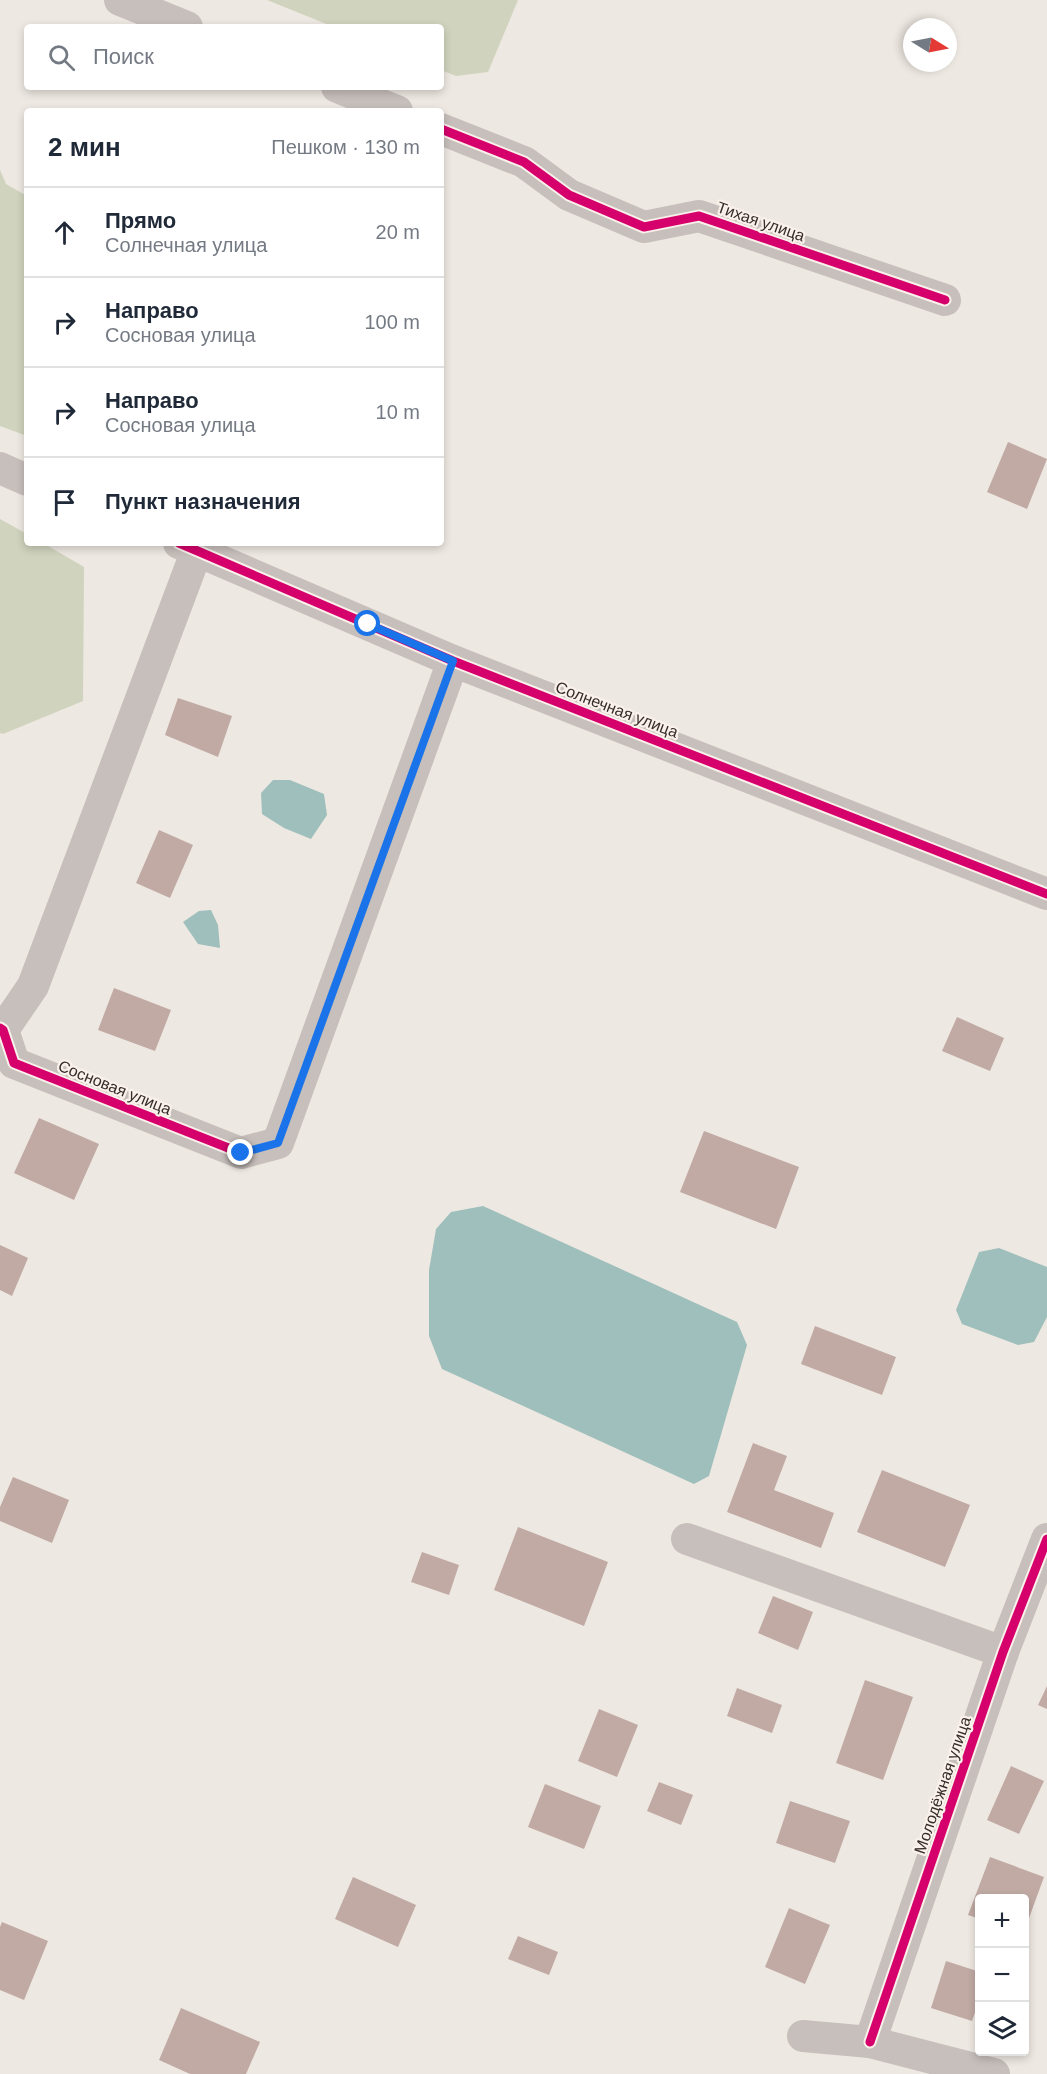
<!DOCTYPE html>
<html lang="ru">
<meta charset="utf-8">
<style>
body{margin:0;font-family:Arial,sans-serif;background:#f6f6f7;color:#1f2937}
.controls{position:absolute;right:18px;bottom:18px;display:grid;overflow:hidden;border-radius:6px;box-shadow:0 3px 9px #0003}
.controls button{width:54px;height:54px;display:grid;place-items:center;padding:0;border:0;border-bottom:2px solid #e0e1e3;background:#fff;color:#1f2937;font:30px sans-serif}
.compass{position:absolute;left:903px;top:18px;width:54px;height:54px;border-radius:50%;background:#fff;box-shadow:0 3px 9px #0003;rotate:100deg}
.stop{position:absolute;width:18px;height:18px;margin:-14px;border:4px solid #1a73e8;border-radius:50%;background:#fff}
.stop.end{background:#1a73e8;border-color:#fff;box-shadow:0 2px 6px #0008}
.list{margin:0;padding:0;list-style:none}
h2{display:flex;justify-content:space-between;align-items:center;height:78px;margin:0;padding:0 24px;font-size:26px}
h2 small{font-size:20px;font-weight:400;color:#747a83}
.list li{display:grid;grid-template-columns:39px 1fr auto;gap:18px;align-items:center;box-sizing:border-box;height:90px;padding:0 24px;border-top:2px solid #e0e1e3}
.list b{display:block;font-size:22px;white-space:nowrap}
.list p{margin:0;font-size:20px;white-space:nowrap;color:#747a83}
.list em{font-size:20px;font-style:normal;color:#747a83}
.icon{flex:none;width:33px;height:33px;fill:none;stroke:currentColor;stroke-width:2;stroke-linecap:round;stroke-linejoin:round}
.map{position:relative;flex:none;width:1047px;height:2074px;overflow:hidden}
.search{position:absolute;background:#fff;box-shadow:0 3px 9px #0003;left:24px;top:24px;width:420px;height:66px;display:flex;align-items:center;gap:15px;box-sizing:border-box;padding:0 21px;border-radius:6px;color:#747a83;font-size:22px}
.panel{position:absolute;background:#fff;box-shadow:0 3px 9px #0003;left:24px;top:108px;width:420px;height:438px;border-radius:6px}
.map>svg:first-child{display:block}
.green{fill:#d0d3bd}
.water{fill:#9fbfbc}
.building{fill:#c1aaa4}
.lines{fill:none;stroke-linecap:round;stroke-linejoin:round}
.minor{stroke:#c7bfbb;stroke-width:32}
.cycleway-casing{stroke:#f9f1ea;stroke-width:13}
.cycleway{stroke:#d6006c;stroke-width:9}
.route{stroke:#1a73e8;stroke-width:8}
.labels{text-anchor:middle;stroke-width:4.5;stroke-linejoin:round;paint-order:stroke}
.street-label{font-size:16px;fill:#372c29;stroke:#f9f1ea}
</style>
<div class="map">
<svg width="1047" height="2074" viewBox="0 0 1047 2074">
<rect width="100%" height="100%" fill="#eee8e2"/>
<g class="green">
<polygon points="267,0 518,0 488,72 456,76 441,70 441,27 334,27"/>
<polygon points="0,170 6,184 27,196 27,436 0,426"/>
<polygon points="0,519 27,534 27,543 43,543 84,567 83,701 3,734 0,733"/>
</g>
<g class="water">
<polygon points="273,780 290,780 324,794 327,815 311,839 284,828 262,814 261,793"/>
<polygon points="211,910 218,925 220,948 198,944 183,922 199,911"/>
<polygon points="483,1206 737,1322 747,1345 709,1476 694,1484 442,1369 429,1336 429,1270 436,1229 451,1212"/>
<polygon points="999,1248 1047,1267 1047,1317 1034,1342 1018,1345 962,1324 956,1310 979,1252"/>
</g>
<g class="building">
<polygon points="1008,442 1047,459 1027,509 987,492"/>
<polygon points="178,698 232,716 218,757 165,735"/>
<polygon points="159,830 193,845 170,898 136,883"/>
<polygon points="114,988 171,1010 155,1051 98,1030"/>
<polygon points="957,1017 1004,1038 990,1071 942,1051"/>
<polygon points="39,1118 99,1144 74,1200 14,1173"/>
<polygon points="704,1131 799,1167 776,1229 680,1192"/>
<polygon points="0,1245 28,1258 12,1296 0,1290"/>
<polygon points="815,1326 896,1357 882,1395 801,1364"/>
<polygon points="753,1443 787,1456 774,1490 834,1513 821,1548 727,1512"/>
<polygon points="882,1470 970,1505 945,1567 857,1532"/>
<polygon points="13,1477 69,1500 52,1543 0,1521 0,1507"/>
<polygon points="518,1527 608,1562 584,1626 494,1590"/>
<polygon points="422,1552 459,1565 449,1595 411,1582"/>
<polygon points="773,1596 813,1612 798,1650 758,1633"/>
<polygon points="865,1680 913,1697 883,1780 836,1763"/>
<polygon points="1047,1686 1047,1709 1038,1705"/>
<polygon points="737,1688 782,1705 772,1733 727,1716"/>
<polygon points="599,1709 638,1725 617,1777 578,1761"/>
<polygon points="1011,1766 1044,1781 1019,1834 987,1820"/>
<polygon points="659,1782 693,1795 681,1825 647,1811"/>
<polygon points="545,1784 601,1806 584,1849 528,1827"/>
<polygon points="790,1801 850,1821 835,1863 776,1843"/>
<polygon points="990,1857 1044,1877 1025,1929 1024,1898 980,1898 980,1919 968,1915"/>
<polygon points="353,1877 416,1905 398,1947 335,1919"/>
<polygon points="789,1908 830,1925 805,1984 765,1967"/>
<polygon points="2,1922 48,1941 24,2000 0,1990 0,1927"/>
<polygon points="518,1936 558,1952 549,1975 508,1959"/>
<polygon points="946,1961 980,1972 980,1998 972,2021 931,2008"/>
<polygon points="181,2008 260,2042 246,2074 190,2074 159,2060"/>
</g>
<g class="lines">
<g class="minor">
<polyline points="120,0 187,27"/>
<polyline points="337,87 397,111"/>
<polyline points="441,129 524,162 569,195 644,227 699,216 945,300"/>
<polyline points="0,468 27,480"/>
<polyline points="179,543 453,661 1047,894"/>
<polyline points="0,1028 3,1030 14,1063 241,1153 278,1143 453,661"/>
<polyline points="3,1030 33,986 197,550"/>
<polyline points="687,1539 1003,1652"/>
<polyline points="803,2036 870,2042 994,2074"/>
<polyline points="870,2042 1003,1652 1047,1539"/>
</g>
<g class="cycleway-casing">
<g id="cycleway">
<polyline points="441,129 524,162 569,195 644,227 699,216 945,300"/>
<polyline points="179,543 453,661 1047,894"/>
<polyline points="0,1028 3,1030 14,1063 241,1153"/>
<polyline points="870,2042 1003,1652 1047,1539"/>
</g>
</g>
<use href="#cycleway" class="cycleway"/>
</g>
<g class="lines">
<polyline class="route" points="241,1153 278,1143 453,661 368,624"/>
</g>
<g class="labels">
<g class="street-label">
<text transform="translate(761 221) rotate(19)" y="6">Тихая улица</text>
<text transform="translate(617 709) rotate(21)" y="6">Солнечная улица</text>
<text transform="translate(115 1087) rotate(22)" y="6">Сосновая улица</text>
<text transform="translate(942 1785) rotate(-71)" y="6">Молодёжная улица</text>
</g>
</g>
</svg>
<div class="controls">
<button>+</button>
<button>−</button>
<button><svg class="icon" aria-label="layers" viewBox="0 0 24 24"><path d="M12 4l9 5-9 5-9-5zM3 14l9 5 9-5"/></svg></button>
</div>
<svg class="compass" viewBox="-18 -18 36 36"><path d="M0-13l5 13h-10z" fill="#e53935"/><path d="M0 13l5-13h-10z" fill="#747a83"/></svg>
<div class="stop" style="left:368px;top:624px"></div>
<div class="stop end" style="left:241px;top:1153px"></div>
<div class="search"><svg class="icon" aria-label="search" viewBox="0 0 24 24"><circle cx="10" cy="10" r="6"/><path d="M15 15l6 6"/></svg>Поиск</div>
<section class="panel">
<h2>2 мин<small>Пешком · 130 m</small></h2>
<ul class="list">
<li><svg class="icon" aria-label="ahead" viewBox="0 0 24 24"><path d="M12 20V5M6 11l6-6 6 6"/></svg><div><b>Прямо</b><p>Солнечная улица</p></div><em>20 m</em></li>
<li><svg class="icon" aria-label="right" viewBox="0 0 24 24"><path d="M7 20v-9h11M14 6l5 5-5 5"/></svg><div><b>Направо</b><p>Сосновая улица</p></div><em>100 m</em></li>
<li><svg class="icon" aria-label="right" viewBox="0 0 24 24"><path d="M7 20v-9h11M14 6l5 5-5 5"/></svg><div><b>Направо</b><p>Сосновая улица</p></div><em>10 m</em></li>
<li><svg class="icon" aria-label="arrive" viewBox="0 0 24 24"><path d="M6 21V4h12l-3 4 3 4H6"/></svg><div><b>Пункт назначения</b></div></li>
</ul>
</section>
</div>
